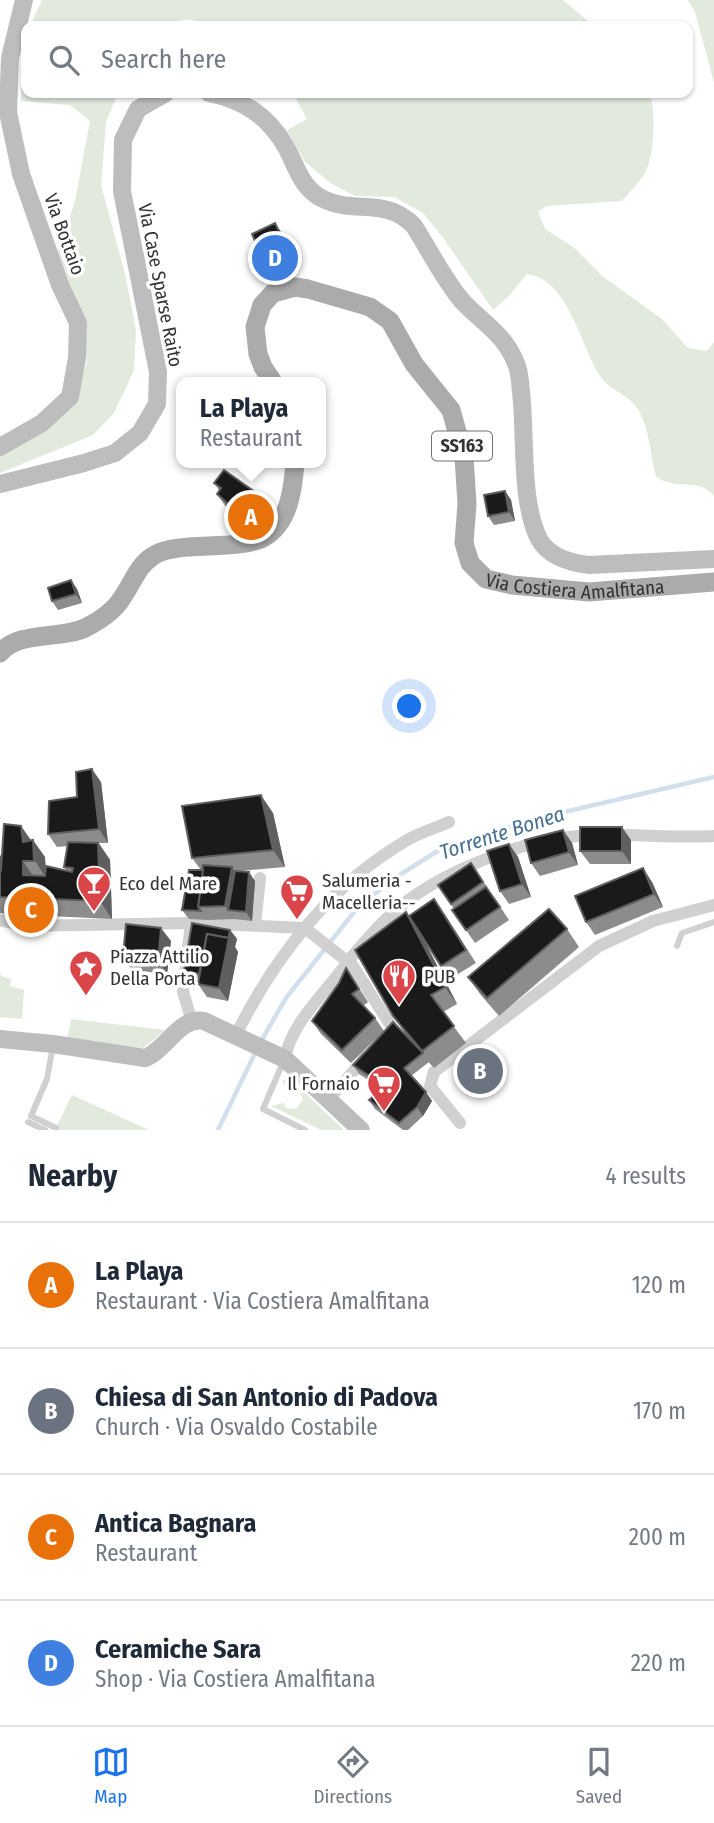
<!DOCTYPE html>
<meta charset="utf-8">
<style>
body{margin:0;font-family:"Fira Sans Condensed",sans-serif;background:#f2f2f3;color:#1f2937}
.you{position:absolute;left:410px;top:707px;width:24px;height:24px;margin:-18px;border:5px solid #fff;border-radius:50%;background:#1a73e8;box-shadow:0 0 0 10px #1a73e833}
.badge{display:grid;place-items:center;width:46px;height:46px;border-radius:50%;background:#1a73e8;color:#fff;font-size:23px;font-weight:700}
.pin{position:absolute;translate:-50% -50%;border:4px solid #fff;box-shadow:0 2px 7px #0006}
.popup{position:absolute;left:176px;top:377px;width:150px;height:91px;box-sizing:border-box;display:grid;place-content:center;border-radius:14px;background:#fff;filter:drop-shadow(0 2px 5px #0005);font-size:23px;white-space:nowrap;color:#747a83}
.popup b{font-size:26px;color:#1f2937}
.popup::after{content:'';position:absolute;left:50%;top:100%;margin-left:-14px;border:14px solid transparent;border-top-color:#fff}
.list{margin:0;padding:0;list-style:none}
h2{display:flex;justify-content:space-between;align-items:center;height:91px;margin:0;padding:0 28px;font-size:30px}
h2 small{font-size:23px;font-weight:400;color:#747a83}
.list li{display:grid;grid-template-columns:46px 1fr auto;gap:21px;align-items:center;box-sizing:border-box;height:126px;padding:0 28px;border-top:2px solid #e0e1e3}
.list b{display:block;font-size:26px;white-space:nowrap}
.list p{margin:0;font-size:23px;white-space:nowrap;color:#747a83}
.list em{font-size:23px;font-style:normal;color:#747a83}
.icon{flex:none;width:38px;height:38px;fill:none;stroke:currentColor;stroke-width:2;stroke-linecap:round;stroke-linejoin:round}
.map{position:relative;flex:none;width:714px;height:1130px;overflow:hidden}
.search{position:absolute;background:#fff;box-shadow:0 2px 5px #0004;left:21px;right:21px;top:21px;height:77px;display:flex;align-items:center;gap:18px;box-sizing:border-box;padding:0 24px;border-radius:14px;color:#747a83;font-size:26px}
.sheet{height:595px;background:#fff}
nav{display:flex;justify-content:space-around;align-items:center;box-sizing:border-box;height:98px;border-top:2px solid #e0e1e3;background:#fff;font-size:19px;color:#747a83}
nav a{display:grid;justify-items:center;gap:4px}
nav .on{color:#1a73e8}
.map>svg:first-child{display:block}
.green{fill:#e2e9dd}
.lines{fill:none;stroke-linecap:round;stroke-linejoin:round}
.stream{stroke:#d1e0ec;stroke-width:4.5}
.lane{stroke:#d0d0d0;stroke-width:6}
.street{stroke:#d0d0d0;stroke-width:12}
.secondary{stroke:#bdbdbd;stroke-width:18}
.primary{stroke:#ababab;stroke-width:19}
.wall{fill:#8c8c8c}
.shaded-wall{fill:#5f5f5f}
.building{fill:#1a1a1a;stroke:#5f5f5f;stroke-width:2}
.labels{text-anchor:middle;stroke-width:7;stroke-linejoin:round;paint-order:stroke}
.shield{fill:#fff;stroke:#707070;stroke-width:2}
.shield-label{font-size:18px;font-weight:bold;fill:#333}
.street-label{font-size:19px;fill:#333;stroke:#fff}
.poi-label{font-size:19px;fill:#333;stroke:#fff;text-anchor:start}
.water-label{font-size:21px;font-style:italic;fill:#457091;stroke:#fff}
</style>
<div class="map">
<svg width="714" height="1130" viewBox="0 0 714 1130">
<rect width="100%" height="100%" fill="#fff"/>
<g class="green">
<path d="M 42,0 L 563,0 L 594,26 L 210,26 C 190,17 184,18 163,26 L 30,26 Z"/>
<polygon points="688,0 714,0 714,83 695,12"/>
<polygon points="26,41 26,93 118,93 106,122 101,185 125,274 136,330 134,370 114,413 93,435 0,473 0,450 79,388 87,361 76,304 58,255 57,236 69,219 75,201 90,121 70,105 21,101 21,61"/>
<path d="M 286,93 L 649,93 C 657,109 654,159 644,175 C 638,184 629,192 622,201 L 547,206 L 538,211 L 545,229 L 576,249 L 602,276 L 662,319 L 688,348 L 707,351 L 714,342 L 714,496 C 698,476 676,492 656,476 C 650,454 650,427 637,408 C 628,394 609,390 600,376 C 581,346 568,279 527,274 L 509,296 L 493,310 L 444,239 L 423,213 L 394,197 L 355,196 L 332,184 L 305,162 L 287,130 L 307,119 L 295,97 Z"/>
<polygon points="0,972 1,976 11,979 10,986 24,990 22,1019 0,1017"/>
<polygon points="71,1019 165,1030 143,1048 67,1040"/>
<polygon points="289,1078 343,1129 343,1130 321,1130 271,1106 284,1103 286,1108 292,1109 297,1108 303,1099 299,1091 289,1090 282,1081"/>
<polygon points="72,1095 149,1130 55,1130"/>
</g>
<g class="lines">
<g class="stream">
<polyline points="260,1043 286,998 358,907 398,876 439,850 530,820 714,777"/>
<polyline points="218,1130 256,1051"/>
</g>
<g class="lane">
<polyline points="677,946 682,933 714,922"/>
<polyline points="53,1046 47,1079 31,1116 56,1128"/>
<polyline points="284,1060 263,1109 305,1130"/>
<polyline points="28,1122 45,1130"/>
</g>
<g class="street">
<polyline points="0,920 25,926 191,923 305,928 348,962"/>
<polyline points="191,923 183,992 192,1021"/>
<polyline points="255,925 260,878"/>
<path d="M 349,960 C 368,938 387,915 410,899 C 449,870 520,842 569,837 C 617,831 666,839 714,836"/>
<path d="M 236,1035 C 275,956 332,883 409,839 C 421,832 436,828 449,822"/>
<path d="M 285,1059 C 291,1021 329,990 349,960 L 393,1029 L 400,1037"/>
<polyline points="434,1072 599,946 653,921 714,905"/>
<polyline points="434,1072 430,1086 460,1123"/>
<polyline points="329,1099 366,1057"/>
</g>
<g class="secondary">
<path d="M 209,93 C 244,100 268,116 286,147 C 297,167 301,188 323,199 C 355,215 385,196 414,226 C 430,251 444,280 463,302 C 484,324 506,335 517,366 C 520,374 520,384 521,392 C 526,435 520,502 539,539 C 549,557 571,563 589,565 L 714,559"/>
<polyline points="0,447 42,423 70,397 77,358 78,323 60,285 21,174 8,112 10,58 24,0"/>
<polyline points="0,484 84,463 115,453 140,433 157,404 158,372 122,191 123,140 138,109 166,93"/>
<path d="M 0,1039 L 53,1044 L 145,1058 C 166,1050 180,1016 204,1021 L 285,1059 L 361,1130"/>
</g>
<g class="primary">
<path id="s1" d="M 273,382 L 263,367 L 258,354 L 255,327 L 262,305 L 273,293 L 295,287 L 308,289 L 370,307 L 390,321 L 414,364 L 451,410 L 464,457 L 467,504 L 464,543 L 470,563 L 486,579 L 512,585 L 589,592 L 714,582"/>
<path d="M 0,653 C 20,630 59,640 85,628 C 99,621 114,611 122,598 C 132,584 138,565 153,556 C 163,549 178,548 189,547 C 210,545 245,547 263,538 C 289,524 293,489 295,463"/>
</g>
</g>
<g class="wall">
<polygon points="281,232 295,262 272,273 265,264"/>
<polygon points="214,483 262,497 271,510 257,530 249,534 237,517 226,507 217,494 219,490"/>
<polygon points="505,491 511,500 515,521 494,525 488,516"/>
<polygon points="71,580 77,589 82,603 58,610 52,601"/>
<polygon points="101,782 108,843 99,843 110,860 112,919 6,914 0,913 0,855 2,858 31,840 45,857 46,871 67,871 64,867 68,846 57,847 48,834 77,797"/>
<polygon points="273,813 285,867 239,871 255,881 252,921 234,919 208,920 189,919 182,910 201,870 192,858"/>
<polygon points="563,830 572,843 578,865 540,876 531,863"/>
<polygon points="631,840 631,864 590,864 580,851"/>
<polygon points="509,844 518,857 531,897 509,904 500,891"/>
<polygon points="471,863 509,920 475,943 452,910 454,909 438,885"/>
<polygon points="652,882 663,907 595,935 586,922"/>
<polygon points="406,912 409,916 444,913 476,963 450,979 422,936 457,1004 443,1012 466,1043 434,1068 425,1058 429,1062 411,1076 426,1092 432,1101 423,1116 408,1130 403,1130 375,1109 369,1100 375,1094 372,1090 375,1084 359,1074 353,1065 405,1033 393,1016"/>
<polygon points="567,929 579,947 499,1016 480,994 468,977"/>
<polygon points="230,930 237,939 235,947 238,952 228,1001 207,997 198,984 198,982 191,980 184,971"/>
<polygon points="171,941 167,974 132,970 123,957"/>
<polygon points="346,968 368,1002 363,1006 375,1018 384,1031 351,1063 321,1034 312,1021 339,983"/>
</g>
<g class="shaded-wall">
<polygon points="275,223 281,232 295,262 289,253"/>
<polygon points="505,491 511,500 515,521 509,512"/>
<polygon points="262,497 271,510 257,530 248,517"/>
<polygon points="71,580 77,589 82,603 76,594"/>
<polygon points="92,769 101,782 108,843 99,829"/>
<polygon points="261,795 273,813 285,867 273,850"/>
<polygon points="21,826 33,843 33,840 45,857 46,878 23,842"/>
<polygon points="622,827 631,840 631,864 622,851"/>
<polygon points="563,830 572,843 578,865 569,852"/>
<polygon points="98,843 110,860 112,919 100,901"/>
<polygon points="509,844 518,857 531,897 522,884"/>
<polygon points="0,855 8,867 0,873"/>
<polygon points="23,861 35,879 23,875"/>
<polygon points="232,867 241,880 228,910 225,906"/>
<polygon points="643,868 652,882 663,907 654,894"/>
<polygon points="249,872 255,881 252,921 246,912"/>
<polygon points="406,912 418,929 457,1004 445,987"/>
<polygon points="161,928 171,941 167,974 158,961"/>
<polygon points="230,930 237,939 235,947 238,952 228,1001 219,988"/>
<polygon points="426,1092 432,1101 423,1116 417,1107"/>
</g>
<g class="building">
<polygon points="275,223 289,253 265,264 252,234"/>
<polygon points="224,470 262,497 248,517 239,520 236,514 237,512 217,494 221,488 214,483"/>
<polygon points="505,491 509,512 488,516 484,495"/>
<polygon points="71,580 76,594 52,601 48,588"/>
<polygon points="92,769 99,829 48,834 49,801 77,797 76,772"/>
<polygon points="261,795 273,850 192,858 182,806"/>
<polygon points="4,824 21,826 23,842 33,840 34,861 23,861 23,875 45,876 46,866 72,872 73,868 64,867 68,842 98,843 100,901 0,897 0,869 1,870"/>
<rect x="580" y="827" width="42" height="24"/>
<polygon points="563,830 569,852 531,863 525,840"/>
<polygon points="509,844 522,884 500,891 487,851"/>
<polygon points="471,863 483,882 451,904 438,885"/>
<polygon points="203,865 232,867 225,906 198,907"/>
<polygon points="643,868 654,894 586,922 575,896"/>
<polygon points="189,870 203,870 198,907 201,911 182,910"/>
<polygon points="235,871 249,872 246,912 228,910"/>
<polygon points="486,887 500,907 466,930 452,910"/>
<polygon points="434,899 466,950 441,966 409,916"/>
<polygon points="549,909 567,929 487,998 468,977"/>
<polygon points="406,912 445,987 431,995 454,1026 422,1051 393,1016 355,950"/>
<polygon points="192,923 230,930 228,942 229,938 207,934 199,974 184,971"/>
<polygon points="126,924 161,928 158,961 123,957"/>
<polygon points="207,934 229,938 219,988 198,984"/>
<polygon points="346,968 359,989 352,994 375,1018 342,1050 312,1021 339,983"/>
<polygon points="393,1022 423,1053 404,1068 426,1092 417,1107 399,1123 369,1100 376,1094 372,1090 377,1081 353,1065"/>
</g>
<defs>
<g id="bar-pin" transform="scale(1.75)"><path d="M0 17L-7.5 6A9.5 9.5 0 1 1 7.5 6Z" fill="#da454a" stroke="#fff"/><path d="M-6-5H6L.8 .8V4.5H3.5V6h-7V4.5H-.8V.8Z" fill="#fff"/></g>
<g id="supermarket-pin" transform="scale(1.75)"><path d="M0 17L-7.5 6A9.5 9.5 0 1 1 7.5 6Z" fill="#da454a" stroke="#fff"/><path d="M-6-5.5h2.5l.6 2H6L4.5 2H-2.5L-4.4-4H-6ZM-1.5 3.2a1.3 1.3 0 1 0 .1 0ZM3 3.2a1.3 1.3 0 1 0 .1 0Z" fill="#fff"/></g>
<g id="sight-pin" transform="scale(1.75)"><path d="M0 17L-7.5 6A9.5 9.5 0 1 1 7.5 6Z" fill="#da454a" stroke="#fff"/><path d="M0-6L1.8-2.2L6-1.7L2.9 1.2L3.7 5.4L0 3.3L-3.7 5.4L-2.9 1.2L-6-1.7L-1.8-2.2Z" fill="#fff"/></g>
<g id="restaurant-pin" transform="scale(1.75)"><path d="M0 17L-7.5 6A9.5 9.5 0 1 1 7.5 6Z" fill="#da454a" stroke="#fff"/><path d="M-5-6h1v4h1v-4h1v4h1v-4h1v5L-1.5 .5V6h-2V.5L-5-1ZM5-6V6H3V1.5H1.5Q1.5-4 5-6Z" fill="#fff"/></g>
</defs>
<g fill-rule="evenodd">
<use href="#bar-pin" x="94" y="883"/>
<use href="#supermarket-pin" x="297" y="891"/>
<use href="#sight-pin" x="86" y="967"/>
<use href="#restaurant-pin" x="399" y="976"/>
<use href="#supermarket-pin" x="384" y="1083"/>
</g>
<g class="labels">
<rect class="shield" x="432" y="431.5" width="60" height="29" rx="5"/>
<g class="shield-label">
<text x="462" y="452">SS163</text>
</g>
<g class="street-label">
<text transform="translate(65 234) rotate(70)" y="7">Via Bottaio</text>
<text transform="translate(161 285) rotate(79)" y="7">Via Case Sparse Raito</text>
<text dy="7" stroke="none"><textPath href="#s1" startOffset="600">Via Costiera Amalfitana</textPath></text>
</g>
<g class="poi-label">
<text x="322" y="887">Salumeria -<tspan x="322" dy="22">Macelleria--</tspan></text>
<text x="119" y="890">Eco del Mare</text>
<text x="110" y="963">Piazza Attilio<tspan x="110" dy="22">Della Porta</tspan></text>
<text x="424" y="983">PUB</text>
<text x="360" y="1090" text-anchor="end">Il Fornaio</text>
</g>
<g class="water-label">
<text transform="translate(502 833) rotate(-18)" y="7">Torrente Bonea</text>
</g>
</g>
</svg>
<div class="you"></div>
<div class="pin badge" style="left:251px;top:517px;background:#e8710a">A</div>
<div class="popup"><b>La Playa</b>Restaurant</div>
<div class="pin badge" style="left:480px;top:1071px;background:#6b7280">B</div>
<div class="pin badge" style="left:31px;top:910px;background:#e8710a">C</div>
<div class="pin badge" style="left:275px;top:258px;background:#3f7fe0">D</div>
<div class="search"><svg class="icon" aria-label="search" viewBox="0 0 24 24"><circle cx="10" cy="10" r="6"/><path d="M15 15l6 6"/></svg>Search here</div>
</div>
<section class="sheet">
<h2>Nearby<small>4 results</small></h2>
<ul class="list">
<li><span class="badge" style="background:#e8710a">A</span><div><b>La Playa</b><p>Restaurant · Via Costiera Amalfitana</p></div><em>120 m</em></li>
<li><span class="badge" style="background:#6b7280">B</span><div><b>Chiesa di San Antonio di Padova</b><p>Church · Via Osvaldo Costabile</p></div><em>170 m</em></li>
<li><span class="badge" style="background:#e8710a">C</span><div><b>Antica Bagnara</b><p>Restaurant</p></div><em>200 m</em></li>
<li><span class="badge" style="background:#3f7fe0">D</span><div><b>Ceramiche Sara</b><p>Shop · Via Costiera Amalfitana</p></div><em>220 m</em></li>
</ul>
</section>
<nav>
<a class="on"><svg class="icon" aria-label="map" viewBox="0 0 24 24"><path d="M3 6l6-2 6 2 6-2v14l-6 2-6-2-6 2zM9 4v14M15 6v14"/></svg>Map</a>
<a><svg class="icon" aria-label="directions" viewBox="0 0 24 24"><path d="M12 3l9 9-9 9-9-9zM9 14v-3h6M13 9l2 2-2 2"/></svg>Directions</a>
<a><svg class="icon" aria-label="saved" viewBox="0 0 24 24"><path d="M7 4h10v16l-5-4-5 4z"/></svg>Saved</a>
</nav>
